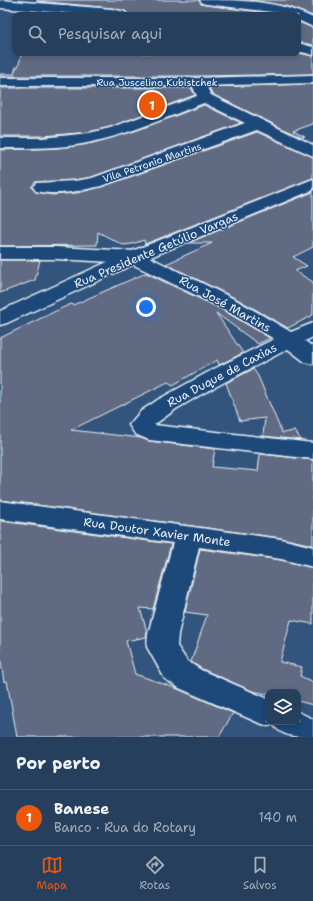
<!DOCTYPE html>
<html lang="pt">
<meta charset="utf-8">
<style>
body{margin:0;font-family:"Shantell Sans",sans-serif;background:#2e4663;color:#f1f3f6}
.controls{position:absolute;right:12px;bottom:12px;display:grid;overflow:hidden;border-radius:8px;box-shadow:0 2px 6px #0003}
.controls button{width:36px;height:36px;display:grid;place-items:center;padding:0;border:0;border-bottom:1px solid #425872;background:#263f5d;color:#f1f3f6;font:20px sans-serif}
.you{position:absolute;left:146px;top:307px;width:14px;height:14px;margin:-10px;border:3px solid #fff;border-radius:50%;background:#1a73e8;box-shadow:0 0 0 6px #1a73e833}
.badge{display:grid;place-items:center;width:26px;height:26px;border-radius:50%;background:#ea580c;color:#fff;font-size:13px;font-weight:700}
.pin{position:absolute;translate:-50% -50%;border:2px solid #fff;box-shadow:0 1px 4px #0006}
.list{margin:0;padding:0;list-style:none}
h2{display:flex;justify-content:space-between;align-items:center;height:52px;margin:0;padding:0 16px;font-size:17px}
h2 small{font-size:13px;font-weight:400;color:#a4afbc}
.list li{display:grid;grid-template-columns:26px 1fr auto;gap:12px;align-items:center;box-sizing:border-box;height:56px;padding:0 16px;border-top:1px solid #425872}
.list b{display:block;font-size:15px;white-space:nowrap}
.list p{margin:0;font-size:13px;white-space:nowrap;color:#a4afbc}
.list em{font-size:13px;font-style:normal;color:#a4afbc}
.icon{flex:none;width:22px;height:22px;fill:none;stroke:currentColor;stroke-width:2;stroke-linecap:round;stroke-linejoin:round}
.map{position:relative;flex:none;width:313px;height:737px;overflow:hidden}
.search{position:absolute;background:#263f5d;box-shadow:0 2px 6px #0003;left:12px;right:12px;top:12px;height:44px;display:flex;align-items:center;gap:10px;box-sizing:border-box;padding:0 14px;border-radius:8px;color:#a4afbc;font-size:15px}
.sheet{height:108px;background:#263f5d}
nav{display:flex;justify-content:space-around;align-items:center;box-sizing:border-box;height:56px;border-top:1px solid #425872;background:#263f5d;font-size:11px;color:#a4afbc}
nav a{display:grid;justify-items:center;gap:2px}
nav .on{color:#ea580c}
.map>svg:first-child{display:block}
.building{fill:#616b82;stroke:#e8f1f8}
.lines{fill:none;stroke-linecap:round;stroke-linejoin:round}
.street-casing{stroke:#e8f1f8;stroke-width:3}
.secondary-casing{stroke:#e8f1f8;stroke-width:3}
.street{fill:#1f4a7a;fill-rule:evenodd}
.secondary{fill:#1f4a7a;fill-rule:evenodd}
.labels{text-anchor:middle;stroke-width:3;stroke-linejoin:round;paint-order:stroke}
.far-street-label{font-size:10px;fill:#e8f1f8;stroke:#1f4a7a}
.street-label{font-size:12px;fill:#e8f1f8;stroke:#1f4a7a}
</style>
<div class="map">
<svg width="313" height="737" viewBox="0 0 313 737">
<rect width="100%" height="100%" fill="#33547c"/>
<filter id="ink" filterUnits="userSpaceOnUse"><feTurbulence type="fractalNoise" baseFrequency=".025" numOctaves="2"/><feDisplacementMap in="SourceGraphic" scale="8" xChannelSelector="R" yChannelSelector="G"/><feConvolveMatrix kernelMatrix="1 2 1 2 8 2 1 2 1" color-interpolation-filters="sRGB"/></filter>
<g filter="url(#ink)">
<g class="building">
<polygon points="37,0 199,0 201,4 206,5 282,15 128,15 125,11 112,8 37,1"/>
<polygon points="250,0 313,0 313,16 286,6"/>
<polygon points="298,22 313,28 313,45 298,42"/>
<polygon points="22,53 298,53 313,56 313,74 199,76 0,76 0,74 14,74 16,67 18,67"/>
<polygon points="313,84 313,124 293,131 305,137 302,138 212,94 209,87"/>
<polygon points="0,88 191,88 195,95 110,127 89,132 43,136 0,136"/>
<polygon points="204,105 241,123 92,177 74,180 36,182 32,188 36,192 52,195 77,193 101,187 257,132 313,157 313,178 145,244 144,240 132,244 123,245 98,232 97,245 0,246 0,150 58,148 92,143 135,131"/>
<polygon points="313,192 313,247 293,257 307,266 295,271 313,282 313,315 288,328 237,299 166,264 212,243 188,243"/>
<polygon points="0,260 40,260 35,280 0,293"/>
<polygon points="146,273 221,309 270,338 258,344 216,313 243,353 219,365 217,360 173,385 168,382 71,430 141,438 149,441 215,449 212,467 258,471 260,454 313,460 313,545 281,538 0,500 0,338 58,310 71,304 73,305"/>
<polygon points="253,369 258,376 282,433 295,431 301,440 263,436 265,418 240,421 226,383"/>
<polygon points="0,521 171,544 153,609 140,608 147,632 146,637 126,641 135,674 178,689 233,713 219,737 17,737 7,681 4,682 0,655"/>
<polygon points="200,549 281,560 313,568 313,624 291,620 280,662 302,667 300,676 313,682 313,705 298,701 298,692 268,692 268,694 252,691 202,669 191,662 207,615 185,612"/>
</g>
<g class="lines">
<g class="street-casing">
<g id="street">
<path d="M 200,0 C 240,0 276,0 313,18 L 313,27 L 298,20 L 298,15 L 287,15 L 280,13 L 206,4 L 202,3 Z"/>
<path d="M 199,81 L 204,82 L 211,95 L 313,145 L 313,156 L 257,130 L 101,186 C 81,191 56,196 36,191 L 33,187 L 36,183 L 74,181 L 92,178 L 245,123 L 204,103 C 167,117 130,134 92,142 C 62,149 30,148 0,148 L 0,138 L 43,138 L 89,133 L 110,128 L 197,96 L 192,85 L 194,82 Z"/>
<polygon points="0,247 56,247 134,251 141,253 236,300 291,332 313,323 313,337 305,341 313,347 313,364 305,362 288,349 200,395 176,409 154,425 313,443 313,459 149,440 135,434 129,425 141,411 159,399 212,370 274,339 222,308 130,263 56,259 0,259"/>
<path d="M 0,501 L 281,539 L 313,547 L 313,567 L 281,559 L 199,547 L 178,634 L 177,646 L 187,661 L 201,670 L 268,699 L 268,722 L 298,722 L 298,712 L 313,719 L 313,737 C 298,737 281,737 273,724 L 268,726 L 257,722 L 179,688 L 165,679 L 147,647 L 148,634 L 173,543 L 0,519 Z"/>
</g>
</g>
<g class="secondary-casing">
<g id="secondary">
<polygon points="0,0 112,9 125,12 127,15 91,15 0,8"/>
<polygon points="298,43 313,47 313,55 298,51"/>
<polygon points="313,75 313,83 199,86 0,86 0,78 199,78"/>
<polygon points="313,179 313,190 141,261 7,323 0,325 0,311 127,253"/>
</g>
</g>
<use href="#street" class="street"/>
<use href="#secondary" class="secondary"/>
</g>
</g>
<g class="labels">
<g class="far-street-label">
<text x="157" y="86">Rua Juscelino Kubistchek</text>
<text transform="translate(152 162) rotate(-19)" y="4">Vila Petronio Martins</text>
</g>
<g class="street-label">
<text transform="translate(156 250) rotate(-23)" y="4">Rua Presidente Getúlio Vargas</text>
<text transform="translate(225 304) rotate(29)" y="4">Rua José Martins</text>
<text transform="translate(222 375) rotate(-28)" y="4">Rua Duque de Caxias</text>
<text transform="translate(157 532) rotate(8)" y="4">Rua Doutor Xavier Monte</text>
</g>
</g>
</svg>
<div class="controls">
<button><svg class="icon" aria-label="layers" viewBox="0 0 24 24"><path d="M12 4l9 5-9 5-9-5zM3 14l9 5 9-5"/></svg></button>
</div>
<div class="you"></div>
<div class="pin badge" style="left:152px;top:105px">1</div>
<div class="search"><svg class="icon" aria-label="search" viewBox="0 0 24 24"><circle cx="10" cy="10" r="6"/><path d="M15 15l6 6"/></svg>Pesquisar aqui</div>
</div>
<section class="sheet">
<h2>Por perto<small></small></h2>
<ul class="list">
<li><span class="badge">1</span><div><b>Banese</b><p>Banco · Rua do Rotary</p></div><em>140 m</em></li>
</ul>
</section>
<nav>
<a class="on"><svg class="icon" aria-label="map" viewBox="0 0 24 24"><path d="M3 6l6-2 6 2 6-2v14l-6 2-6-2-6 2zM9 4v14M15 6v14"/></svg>Mapa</a>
<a><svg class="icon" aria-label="directions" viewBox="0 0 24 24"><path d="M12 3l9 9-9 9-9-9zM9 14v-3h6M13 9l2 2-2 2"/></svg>Rotas</a>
<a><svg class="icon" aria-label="saved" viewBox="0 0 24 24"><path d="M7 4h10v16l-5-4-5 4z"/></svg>Salvos</a>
</nav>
